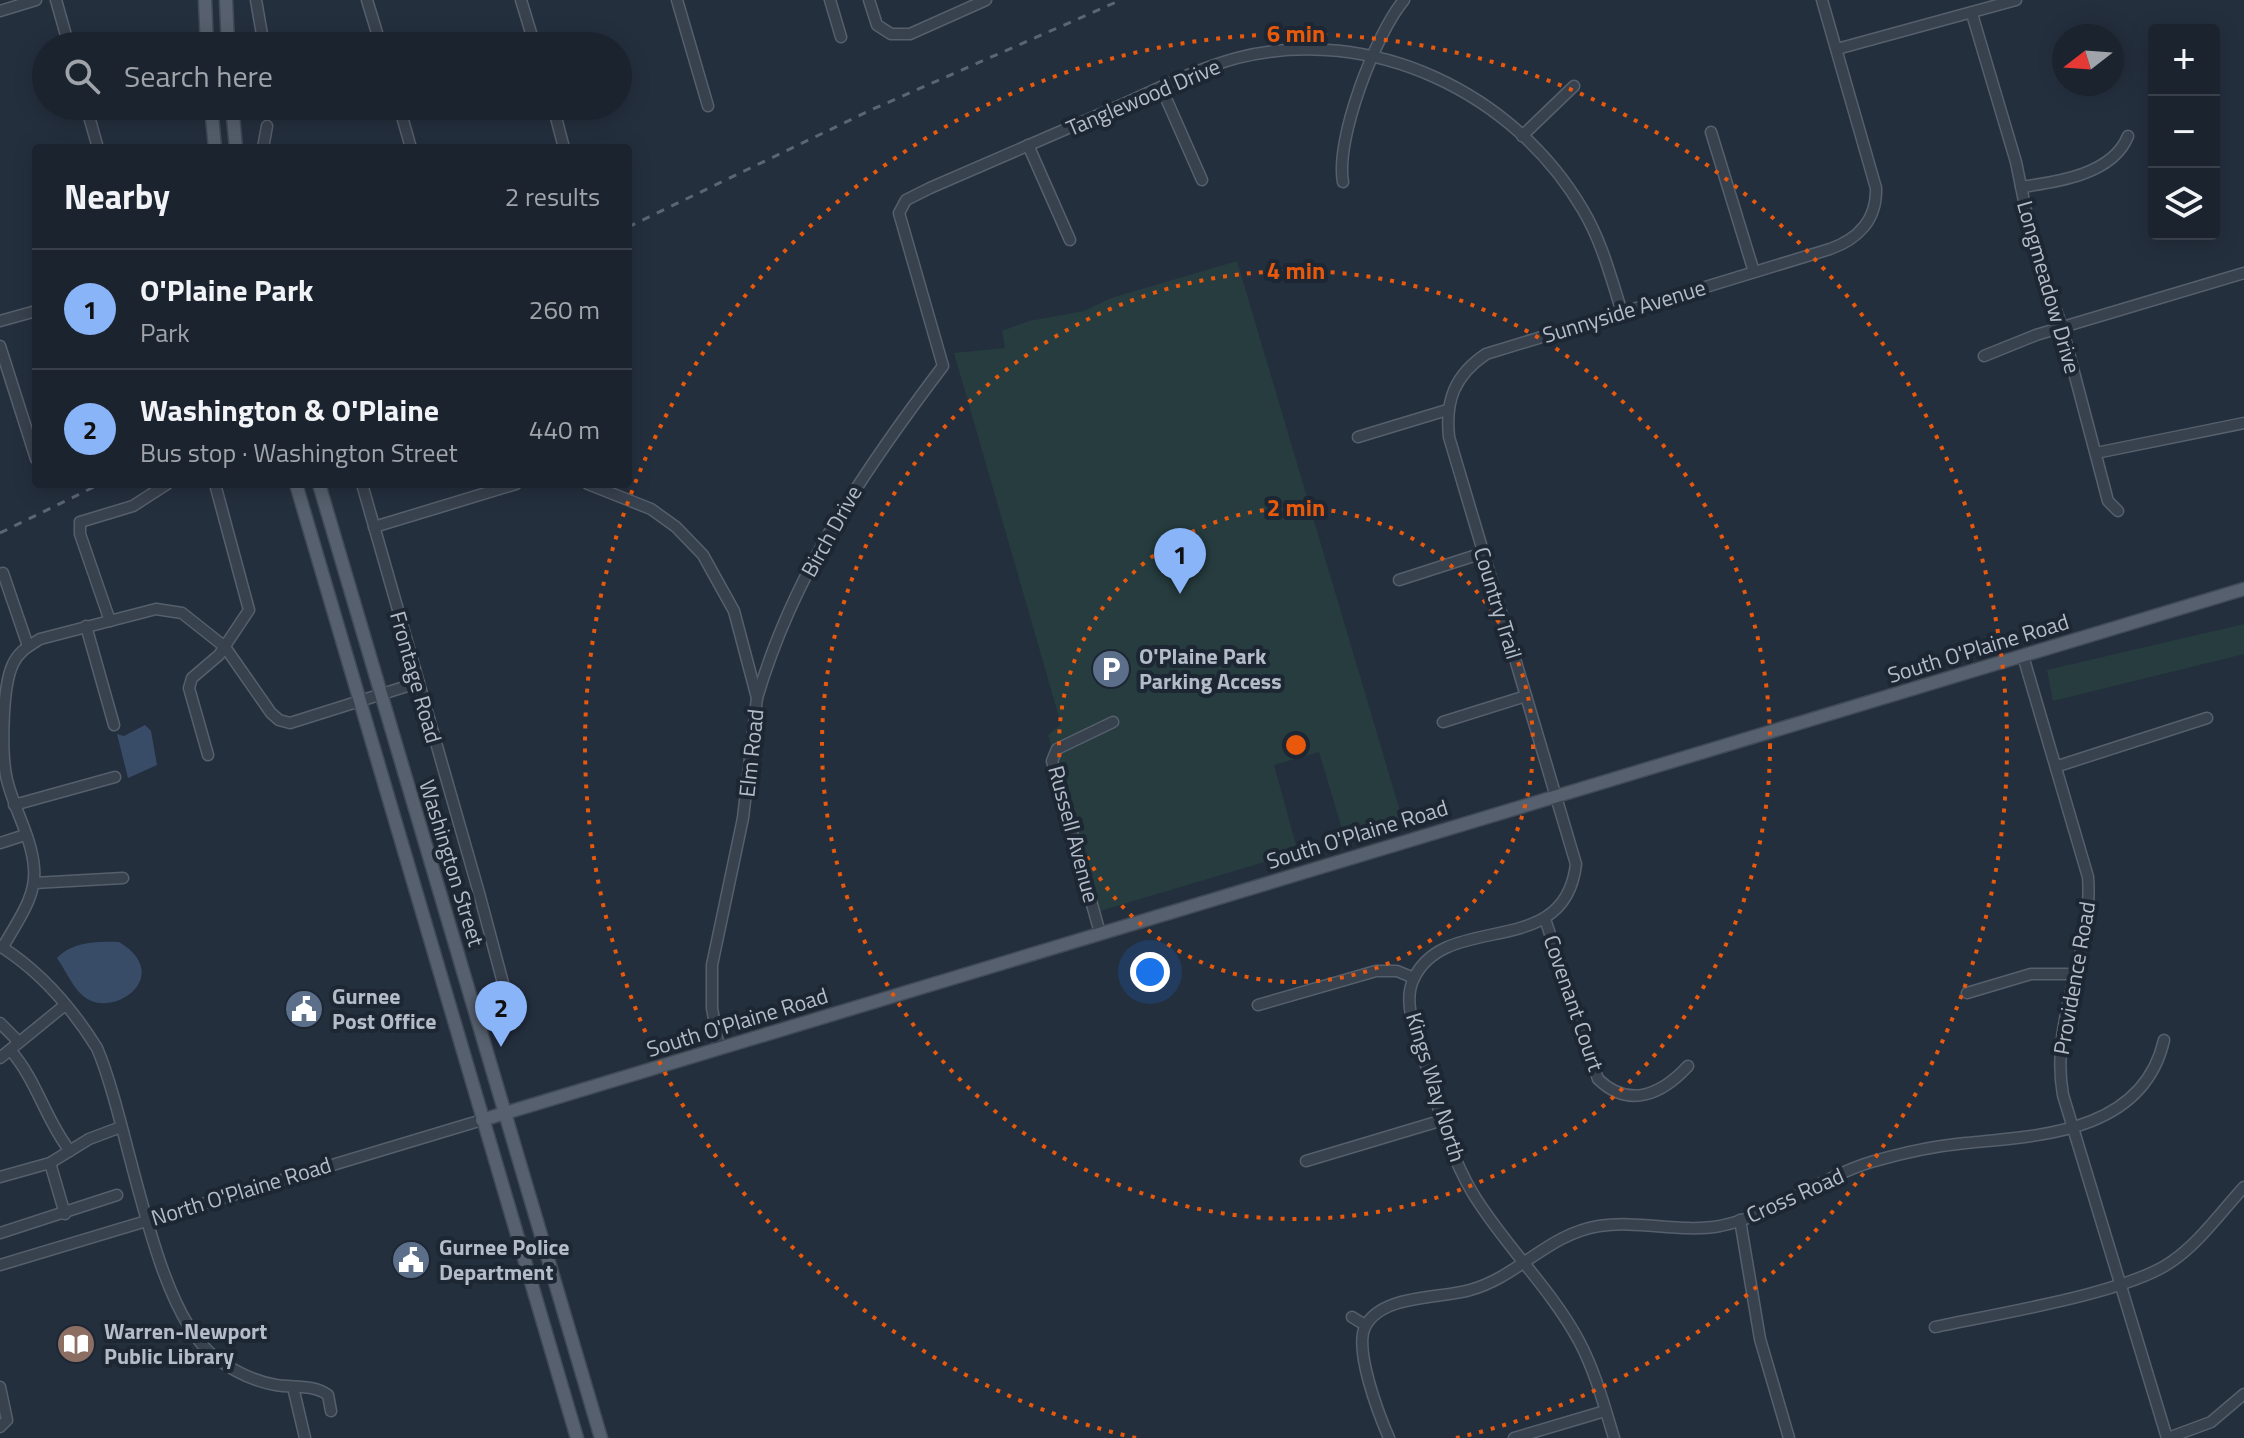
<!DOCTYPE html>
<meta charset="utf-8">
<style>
body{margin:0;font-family:"Titillium Web",sans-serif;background:#282f3a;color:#f1f3f6}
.controls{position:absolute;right:24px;top:24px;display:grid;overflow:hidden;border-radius:8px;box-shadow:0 4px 20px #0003}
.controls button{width:72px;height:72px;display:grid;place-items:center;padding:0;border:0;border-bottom:2px solid #39404a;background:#1b232e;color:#f1f3f6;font:40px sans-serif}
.compass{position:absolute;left:2052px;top:24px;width:72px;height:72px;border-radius:50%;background:#1b232e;box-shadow:0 4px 20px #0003;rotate:253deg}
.you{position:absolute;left:1150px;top:972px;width:28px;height:28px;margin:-20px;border:6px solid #fff;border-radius:50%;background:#1a73e8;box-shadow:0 0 0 12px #1a73e833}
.badge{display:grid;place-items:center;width:52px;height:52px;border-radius:50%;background:#8ab4f8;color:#111;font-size:26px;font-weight:700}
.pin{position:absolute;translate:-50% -66px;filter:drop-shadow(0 2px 4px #0008)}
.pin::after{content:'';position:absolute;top:42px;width:28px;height:24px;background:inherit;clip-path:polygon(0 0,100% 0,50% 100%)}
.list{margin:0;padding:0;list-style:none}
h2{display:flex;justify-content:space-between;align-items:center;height:104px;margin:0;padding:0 32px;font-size:34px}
h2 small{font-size:26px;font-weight:400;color:#a0a4aa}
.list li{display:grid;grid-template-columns:52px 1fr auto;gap:24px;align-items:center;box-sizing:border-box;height:120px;padding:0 32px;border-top:2px solid #39404a}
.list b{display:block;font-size:30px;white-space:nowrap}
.list p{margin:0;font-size:26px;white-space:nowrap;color:#a0a4aa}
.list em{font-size:26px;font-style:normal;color:#a0a4aa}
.icon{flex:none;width:44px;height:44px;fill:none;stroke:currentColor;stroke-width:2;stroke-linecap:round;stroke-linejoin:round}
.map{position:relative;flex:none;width:2244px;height:1438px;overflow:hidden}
.search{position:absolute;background:#1b232e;box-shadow:0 4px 20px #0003;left:32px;top:32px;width:600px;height:88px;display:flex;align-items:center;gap:20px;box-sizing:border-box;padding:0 28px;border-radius:44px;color:#a0a4aa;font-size:30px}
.panel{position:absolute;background:#1b232e;box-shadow:0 4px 20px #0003;left:32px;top:144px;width:600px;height:344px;border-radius:8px}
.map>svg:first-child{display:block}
.green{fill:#263c3f}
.water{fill:#394c67}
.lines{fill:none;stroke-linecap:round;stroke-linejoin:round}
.minor-casing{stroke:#565f6c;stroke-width:13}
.major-casing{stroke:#414a57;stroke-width:15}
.minor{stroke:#38414e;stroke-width:10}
.major{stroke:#56606e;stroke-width:12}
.rail{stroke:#5a6575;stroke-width:3;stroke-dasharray:8 8;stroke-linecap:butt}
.ring{fill:none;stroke:#e8590c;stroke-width:4;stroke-dasharray:4 8}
.labels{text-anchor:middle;stroke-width:8;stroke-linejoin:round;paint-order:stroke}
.street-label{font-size:22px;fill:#b4bcc9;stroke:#1d2633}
.poi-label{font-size:22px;font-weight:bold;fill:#b4bcc9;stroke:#1d2633;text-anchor:start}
.centre{fill:#e8590c;stroke:#1d2633;stroke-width:4}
.ring-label{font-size:24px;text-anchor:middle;font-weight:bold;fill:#e8590c;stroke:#1d2633;stroke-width:8;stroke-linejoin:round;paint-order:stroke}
</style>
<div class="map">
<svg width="2244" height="1438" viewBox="0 0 2244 1438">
<rect width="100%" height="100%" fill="#242f3e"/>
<g class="green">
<polygon points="1237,261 1403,821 1345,839 1319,752 1274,765 1298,852 1100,911 1048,735 1061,724 954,353 1005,348 1002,331 1029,321 1084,311 1111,298"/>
<polygon points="2244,624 2244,654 2053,701 2047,670"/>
</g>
<g class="water">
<polygon points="145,725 151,731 157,765 128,778 117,734 124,736"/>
<path d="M 119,942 C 176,976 111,1022 82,995 C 72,986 65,969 57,958 C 72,942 98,941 119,942 Z"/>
</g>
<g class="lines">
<g class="minor-casing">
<g id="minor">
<polyline points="56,0 69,46"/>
<polyline points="256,0 264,46"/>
<polyline points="367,0 381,46"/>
<polyline points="521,0 535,46"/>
<polyline points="677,0 708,106"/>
<polyline points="830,0 841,37"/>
<polyline points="869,0 877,25 891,34 910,34 986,0"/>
<polyline points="0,11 36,0"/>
<polyline points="1972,14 2016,162 2033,245 2062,327 2108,501 2118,511"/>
<polyline points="1837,49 2016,0"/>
<polyline points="1161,87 1202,180"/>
<polyline points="86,106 98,148"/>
<polyline points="399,106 411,148"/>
<polyline points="553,106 564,148"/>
<polyline points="1711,132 1754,272"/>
<polyline points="1522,136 1574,86"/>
<polyline points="1028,145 1070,240"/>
<polyline points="263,148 267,126"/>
<path d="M 1343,182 C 1335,139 1376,33 1404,0"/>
<path d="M 2021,187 C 2058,182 2113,174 2128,136"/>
<polyline points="0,321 36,311"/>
<polyline points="0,346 36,459"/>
<polyline points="1984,356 2036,335 2244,273"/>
<polyline points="1358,437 1447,410"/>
<polyline points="2096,453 2244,423"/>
<polyline points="362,484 479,893 503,983 506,1009"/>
<polyline points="588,484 651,509 676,527 703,555 734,611 757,698 743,818 712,965 712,1008 719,1048"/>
<polyline points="374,527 516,484"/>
<polyline points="3,573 28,646"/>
<polyline points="1399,580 1483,553"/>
<polyline points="110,621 80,534 80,522 133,506 167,484"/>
<polyline points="86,626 114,725"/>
<path d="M 2023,656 L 2088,877 C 2094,953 2049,1018 2063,1095 L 2167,1438"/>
<path d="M 757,698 C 794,572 865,469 943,366 L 899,213 L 906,200 L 930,188 C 993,161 1056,133 1119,106 C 1157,89 1196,69 1237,58 C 1371,24 1514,92 1583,210 C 1602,242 1611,278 1622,312"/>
<polyline points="1443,722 1526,696"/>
<polyline points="208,755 189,688 192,678 219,655 249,610 215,484"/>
<polyline points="2058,766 2207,718"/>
<polyline points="14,805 115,777"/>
<polyline points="0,843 25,835"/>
<polyline points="34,883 123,878"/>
<path d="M 1545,919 L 1598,1079 C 1630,1110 1663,1093 1688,1066"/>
<polyline points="1100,933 1052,761 1057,749 1113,722"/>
<path d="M 0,946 C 40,971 72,1008 97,1048 C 130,1125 152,1309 215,1357 C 233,1371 253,1381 276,1385 C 294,1388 313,1384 328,1395 L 331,1411"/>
<path d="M 3,947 C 16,923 37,897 34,868 C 32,838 14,809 7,780 C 1,755 2,686 13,664 C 19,651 29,646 40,639 L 156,609 L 182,613 L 225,647 L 271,713 L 279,720 L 290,723 L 417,683"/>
<polyline points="1967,993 2031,974 2074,974"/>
<polyline points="1258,1005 1376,971 1397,971 1414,978"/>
<polyline points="0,1023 19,1042"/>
<path d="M 10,1050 C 37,1080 45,1119 70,1151"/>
<polyline points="0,1058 65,1005"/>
<polyline points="1306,1161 1443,1120"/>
<polyline points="50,1163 65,1214"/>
<polyline points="0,1177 50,1163 89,1139 121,1127"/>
<polyline points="1740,1220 1760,1339 1789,1438"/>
<polyline points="0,1233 117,1195"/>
<polyline points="0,1265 482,1120"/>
<polyline points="1352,1317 1365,1325"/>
<path d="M 1935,1327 C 1994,1314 2125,1294 2171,1262 C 2199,1243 2221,1212 2244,1187"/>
<polyline points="0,1387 7,1420 0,1427"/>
<polyline points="293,1387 305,1438"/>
<path d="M 1389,1438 C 1379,1415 1354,1350 1365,1327 C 1381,1294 1440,1299 1470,1290 C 1518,1277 1548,1234 1599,1226 C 1639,1220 1680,1233 1720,1226 C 1774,1215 1819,1178 1871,1162 C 1902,1153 1933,1146 1966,1143 C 2041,1136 2143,1132 2164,1040"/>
<polyline points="1514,1438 1605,1411"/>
<path d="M 1614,1438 C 1604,1405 1595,1371 1579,1341 C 1550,1287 1503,1244 1472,1192 C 1447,1150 1437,1101 1423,1055 C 1416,1031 1402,1002 1414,978 C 1447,910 1565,962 1576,864 L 1449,437 C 1445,400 1455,375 1486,354 L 1830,249 C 1858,239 1877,220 1876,188 L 1822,0"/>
<polyline points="2168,1438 2211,1422 2244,1394"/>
</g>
</g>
<g class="major-casing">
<g id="major">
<polyline points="205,0 207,46"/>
<polyline points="226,0 228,46"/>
<polyline points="211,106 215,148"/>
<polyline points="232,106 236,148"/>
<polyline points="296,484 577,1438"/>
<polyline points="319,484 601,1438"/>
<polyline points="482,1120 2244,589"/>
</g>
</g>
<use href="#minor" class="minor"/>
<use href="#major" class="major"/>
<g class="rail">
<polyline points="628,227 873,109 1121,0"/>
<polyline points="0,533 100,484"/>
</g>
</g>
<g class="ring">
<circle cx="1296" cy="745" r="237"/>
<circle cx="1296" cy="745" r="474"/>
<path d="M1136 1438A711 711 0 1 1 1456 1438"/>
</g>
<defs>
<g id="parking-disc" transform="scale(2)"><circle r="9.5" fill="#5c6f8a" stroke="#1d2633"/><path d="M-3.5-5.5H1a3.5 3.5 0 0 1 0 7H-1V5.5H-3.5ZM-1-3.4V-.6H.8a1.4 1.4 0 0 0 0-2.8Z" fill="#fff"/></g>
<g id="civic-disc" transform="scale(2)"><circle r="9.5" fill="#5c6f8a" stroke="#1d2633"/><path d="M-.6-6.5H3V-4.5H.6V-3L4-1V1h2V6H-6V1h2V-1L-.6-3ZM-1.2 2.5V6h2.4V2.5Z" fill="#fff"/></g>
<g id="library-disc" transform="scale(2)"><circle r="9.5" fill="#8d6e63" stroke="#1d2633"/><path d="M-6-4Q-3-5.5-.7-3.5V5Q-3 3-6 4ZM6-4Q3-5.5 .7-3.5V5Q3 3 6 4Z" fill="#fff"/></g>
</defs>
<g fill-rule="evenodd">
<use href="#parking-disc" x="1111" y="669"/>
<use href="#civic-disc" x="304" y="1009"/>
<use href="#civic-disc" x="411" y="1260"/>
<use href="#library-disc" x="76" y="1344"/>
</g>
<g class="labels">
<g class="street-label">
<text transform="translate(1143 97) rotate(-23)" y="8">Tanglewood Drive</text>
<text transform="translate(2049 287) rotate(74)" y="8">Longmeadow Drive</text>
<text transform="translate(1624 311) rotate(-17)" y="8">Sunnyside Avenue</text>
<text transform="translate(831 531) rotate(-61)" y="8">Birch Drive</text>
<text transform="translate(1498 603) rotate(73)" y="8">Country Trail</text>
<text transform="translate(1978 648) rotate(-17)" y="8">South O'Plaine Road</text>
<text transform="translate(416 677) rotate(74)" y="8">Frontage Road</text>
<text transform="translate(751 753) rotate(-84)" y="8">Elm Road</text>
<text transform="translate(1074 834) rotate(75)" y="8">Russell Avenue</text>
<text transform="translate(1357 834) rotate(-17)" y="8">South O'Plaine Road</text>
<text transform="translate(452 863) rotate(73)" y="8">Washington Street</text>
<text transform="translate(2074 978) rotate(-80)" y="8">Providence Road</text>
<text transform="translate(1574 1003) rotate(71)" y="8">Covenant Court</text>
<text transform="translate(737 1022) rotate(-17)" y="8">South O'Plaine Road</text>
<text transform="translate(1436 1087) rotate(73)" y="8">Kings Way North</text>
<text transform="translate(241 1191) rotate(-17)" y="8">North O'Plaine Road</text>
<text transform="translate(1795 1195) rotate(-24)" y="8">Cross Road</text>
</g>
<g class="poi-label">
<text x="1139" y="664">O'Plaine Park<tspan x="1139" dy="25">Parking Access</tspan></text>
<text x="332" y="1004">Gurnee<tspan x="332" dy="25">Post Office</tspan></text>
<text x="439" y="1255">Gurnee Police<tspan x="439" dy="25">Department</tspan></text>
<text x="104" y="1339">Warren-Newport<tspan x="104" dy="25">Public Library</tspan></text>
</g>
</g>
<circle cx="1296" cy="745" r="12" class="centre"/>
<g class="ring-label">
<text x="1296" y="42">6 min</text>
<text x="1296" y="279">4 min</text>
<text x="1296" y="516">2 min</text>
</g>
</svg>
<div class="controls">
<button>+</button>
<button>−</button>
<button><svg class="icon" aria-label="layers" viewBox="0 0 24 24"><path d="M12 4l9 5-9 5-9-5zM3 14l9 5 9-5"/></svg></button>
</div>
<svg class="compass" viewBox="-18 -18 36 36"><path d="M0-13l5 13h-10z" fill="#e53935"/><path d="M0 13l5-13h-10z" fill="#a0a4aa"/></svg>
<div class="you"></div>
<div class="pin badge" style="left:1180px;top:594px">1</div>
<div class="pin badge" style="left:501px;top:1047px">2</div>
<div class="search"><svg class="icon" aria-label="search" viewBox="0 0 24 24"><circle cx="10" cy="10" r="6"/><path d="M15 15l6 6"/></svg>Search here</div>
<section class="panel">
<h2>Nearby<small>2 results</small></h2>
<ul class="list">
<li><span class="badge">1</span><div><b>O'Plaine Park</b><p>Park</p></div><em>260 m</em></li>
<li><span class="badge">2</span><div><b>Washington &amp; O'Plaine</b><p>Bus stop · Washington Street</p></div><em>440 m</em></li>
</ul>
</section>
</div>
